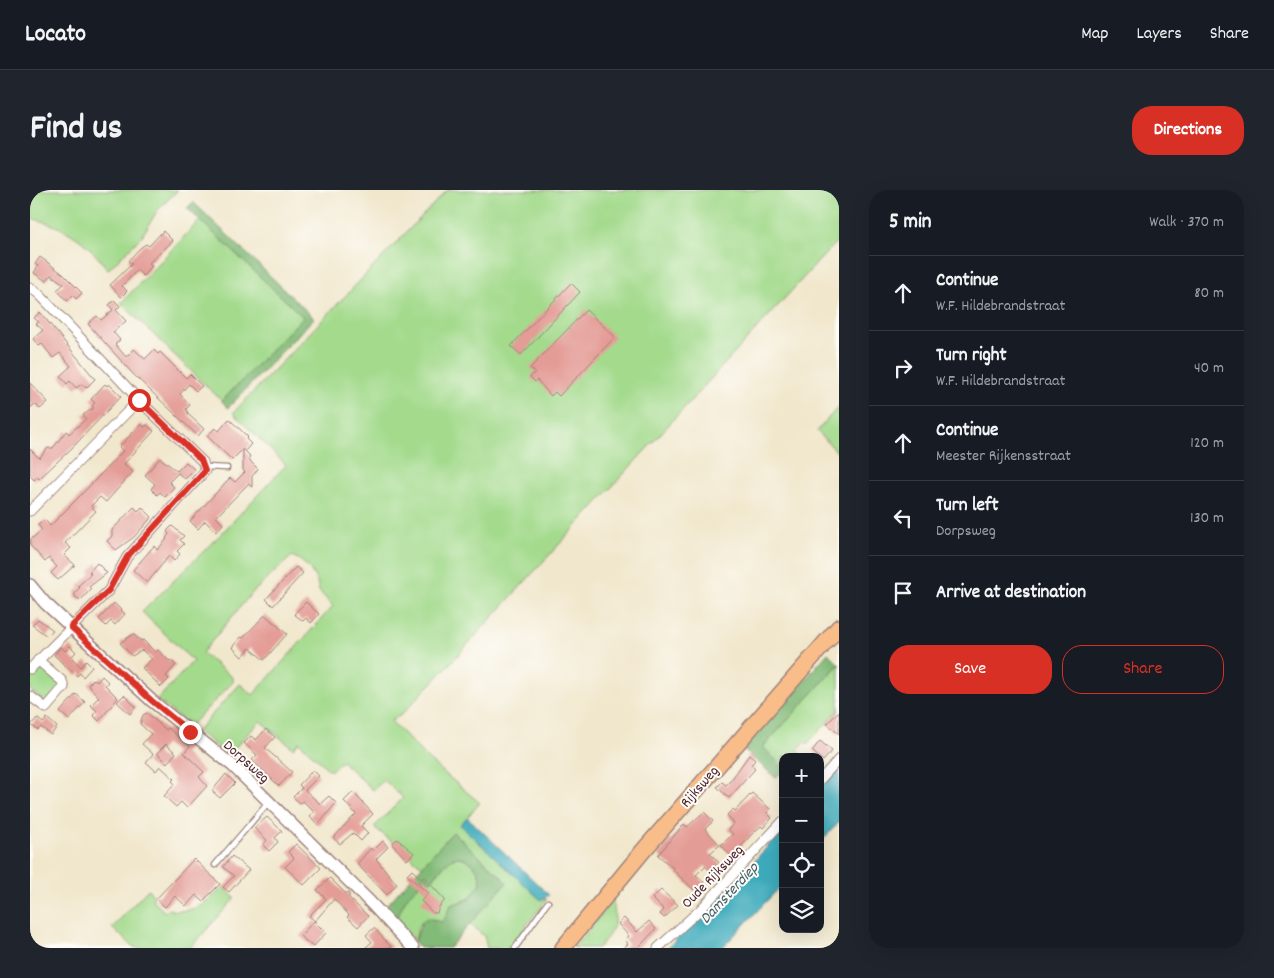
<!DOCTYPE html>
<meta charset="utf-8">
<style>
body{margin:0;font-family:Dekko,sans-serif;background:#20242c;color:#f1f3f6}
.controls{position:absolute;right:15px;bottom:15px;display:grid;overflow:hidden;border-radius:10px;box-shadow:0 5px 20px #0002}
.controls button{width:45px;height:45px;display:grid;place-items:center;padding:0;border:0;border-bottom:1px solid #363941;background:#171b24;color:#f1f3f6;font:25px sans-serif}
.stop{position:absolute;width:15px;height:15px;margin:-11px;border:4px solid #d93025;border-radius:50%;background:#fff}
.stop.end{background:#d93025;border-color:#fff;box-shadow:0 1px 5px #0008}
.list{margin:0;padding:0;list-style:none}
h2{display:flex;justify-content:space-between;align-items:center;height:65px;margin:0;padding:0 20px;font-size:21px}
h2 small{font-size:16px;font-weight:400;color:#9ea1a6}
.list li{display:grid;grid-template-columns:32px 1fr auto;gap:15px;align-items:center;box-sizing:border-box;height:75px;padding:0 20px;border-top:1px solid #363941}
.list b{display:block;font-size:19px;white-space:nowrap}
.list p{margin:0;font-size:16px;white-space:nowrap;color:#9ea1a6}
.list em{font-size:16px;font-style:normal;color:#9ea1a6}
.actions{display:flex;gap:10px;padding:15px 20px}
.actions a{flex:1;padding:11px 0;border:1px solid #d93025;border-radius:20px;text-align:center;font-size:18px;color:#d93025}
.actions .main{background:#d93025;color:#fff}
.icon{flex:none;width:28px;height:28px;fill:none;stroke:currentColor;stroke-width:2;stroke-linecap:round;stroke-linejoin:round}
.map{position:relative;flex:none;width:809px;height:758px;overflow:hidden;border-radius:20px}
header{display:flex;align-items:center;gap:30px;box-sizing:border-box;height:70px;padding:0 25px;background:#171b24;border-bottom:1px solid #363941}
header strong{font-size:24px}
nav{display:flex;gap:28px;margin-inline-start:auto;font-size:18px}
.intro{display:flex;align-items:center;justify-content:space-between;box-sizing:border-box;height:120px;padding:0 30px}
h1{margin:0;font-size:35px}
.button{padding:12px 22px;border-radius:20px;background:#d93025;color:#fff;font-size:18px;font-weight:700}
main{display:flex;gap:30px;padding:0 30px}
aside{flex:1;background:#171b24;border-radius:20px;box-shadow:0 5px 20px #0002}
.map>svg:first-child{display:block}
.green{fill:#a3da8c;stroke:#767c5c}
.forest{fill:#82ba78;stroke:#666c52}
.water{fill:#3dabbc;stroke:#446574}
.building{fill:#e49c96;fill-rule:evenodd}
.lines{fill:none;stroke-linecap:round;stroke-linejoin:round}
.service-casing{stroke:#9e837c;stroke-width:7}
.minor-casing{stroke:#9e837c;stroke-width:11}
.tertiary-casing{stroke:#9e837c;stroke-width:14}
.primary-casing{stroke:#9e837c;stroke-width:18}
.service{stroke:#fff;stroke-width:4.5}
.minor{stroke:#fff;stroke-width:9}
.tertiary{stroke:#fff;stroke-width:11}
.primary{stroke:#f8bd89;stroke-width:15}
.route{stroke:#d93025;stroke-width:6}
.labels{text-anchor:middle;stroke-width:4;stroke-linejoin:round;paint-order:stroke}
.street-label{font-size:15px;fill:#4a1f2b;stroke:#fdfcf7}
.water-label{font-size:16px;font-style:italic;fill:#445e6c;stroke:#fdfcf7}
</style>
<header>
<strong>Locato</strong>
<nav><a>Map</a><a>Layers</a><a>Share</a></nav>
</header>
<div class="intro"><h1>Find us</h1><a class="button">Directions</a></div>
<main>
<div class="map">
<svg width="809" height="758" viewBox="0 0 809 758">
<rect width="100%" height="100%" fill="#fdfcf7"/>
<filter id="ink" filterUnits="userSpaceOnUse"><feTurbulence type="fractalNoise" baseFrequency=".02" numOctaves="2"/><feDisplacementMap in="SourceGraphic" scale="10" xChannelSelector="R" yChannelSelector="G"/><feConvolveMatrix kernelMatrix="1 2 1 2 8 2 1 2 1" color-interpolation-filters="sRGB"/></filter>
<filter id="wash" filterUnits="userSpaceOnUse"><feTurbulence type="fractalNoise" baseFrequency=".0096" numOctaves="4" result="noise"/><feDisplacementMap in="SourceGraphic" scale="20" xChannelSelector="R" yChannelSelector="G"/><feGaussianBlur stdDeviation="1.12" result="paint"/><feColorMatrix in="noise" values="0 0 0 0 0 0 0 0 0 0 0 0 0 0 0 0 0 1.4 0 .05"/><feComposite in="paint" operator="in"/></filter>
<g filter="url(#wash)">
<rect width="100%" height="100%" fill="#f1e7cc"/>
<g class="green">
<path d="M 0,0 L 148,0 L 127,21 L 112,46 L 78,80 C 57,51 35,36 0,28 Z"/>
<polygon points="417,0 809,0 809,49 415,479 371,525 361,531 400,571 450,613 430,635 511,710 517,709 479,758 457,758 454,746 440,734 477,692 423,642 392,676 344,637 373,608 354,590 343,600 312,571 300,581 269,552 263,558 230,531 198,565 167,541 210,494 223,505 303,416 289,401 287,391 280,379 270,370 262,366 221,404 172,463 203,488 203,492 160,536 127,510 163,471 112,422 191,344 256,275 203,223"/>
<polygon points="170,30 274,127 192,211 91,113"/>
<polygon points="809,216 809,264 787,241"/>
<polygon points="809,474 809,520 777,554 775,552 767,560 770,562 766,567 753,567 753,577 733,557"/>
<polygon points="9,475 32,495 16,513 0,500 0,485"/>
<path d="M 427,667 C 441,668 450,679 451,693 L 439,709 L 421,715 L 414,730 L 411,732 L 403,729 L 388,736 L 385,752 L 366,731 L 374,711 L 394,686 L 403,689 L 417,672 Z"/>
<path d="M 193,697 L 205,708 L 160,758 L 105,758 L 82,738 L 118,699 L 124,707 L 122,710 L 135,722 L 138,719 C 160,726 178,712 193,697 Z"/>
<path d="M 583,710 C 587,735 585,739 568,758 L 544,758 Z"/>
</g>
<g class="forest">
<polygon points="163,12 284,128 198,218 192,211 273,127 157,18"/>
<polygon points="798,463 809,474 733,557 753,577 753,580 746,588 714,560"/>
<path d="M 423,642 L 477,692 L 419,758 L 390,758 L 385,752 L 392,731 L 398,728 L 411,732 L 414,730 L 421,715 L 439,709 L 451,693 C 450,684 448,679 440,672 C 425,658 412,677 403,689 L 400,691 L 394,686 L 387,693 L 389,696 C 376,704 372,717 366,731 L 354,718 Z"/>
</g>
<g class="water">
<polygon points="809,575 809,632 790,653 790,596"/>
<polygon points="437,627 519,705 511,710 430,635"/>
<polygon points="753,639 753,694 692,758 637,758 689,710"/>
</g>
<g id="blocks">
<g class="building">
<polygon points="133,41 143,51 119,73 122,76 113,86 107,80 92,96 97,101 91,107 80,95 102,74 98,71 110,58 116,54 119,56"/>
<polygon points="10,67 33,84 52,103 46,109 43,105 37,111 27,100 34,94 21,85 16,91 4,83 8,76 5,74"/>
<polygon points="541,93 550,102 491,165 481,156"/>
<polygon points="84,110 90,116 86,120 96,131 83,142 90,150 85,154 96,167 104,159 115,169 124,160 128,164 130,162 156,188 160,184 172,196 166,201 159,194 150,204 160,215 156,219 159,225 174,239 168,246 103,184 58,134 67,126 71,130 83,120 79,115"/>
<polygon points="556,120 585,147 529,206 525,202 521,206 507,190 505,192 500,187 505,182 500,178"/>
<polygon points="10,122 65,189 56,198 52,194 46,198 40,191 37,194 30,186 41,176 30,163 23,168 12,154 9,156 3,149 13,140 6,134 9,132 4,128"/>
<polygon points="0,193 18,212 10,219 5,214 0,218"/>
<polygon points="75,194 77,196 79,194 91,206 44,256 9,289 7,287 4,290 0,286 0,259 9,268 18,258 23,258 36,241 39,244 56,229 53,225 64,218 62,216 65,213 61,209"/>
<polygon points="199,229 218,247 216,249 221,254 215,261 220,266 219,268 221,272 228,279 222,286 222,297 218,294 186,327 193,334 186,342 175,331 168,339 160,331 200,288 205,292 215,282 213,280 213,259 202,270 177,246 185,238 189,241"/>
<polygon points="111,234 114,237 117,235 124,241 94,274 103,282 76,312 70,307 61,316 66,321 35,353 41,358 34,365 45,375 28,390 21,383 27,377 19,368 15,372 0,355 0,350 12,340 8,335 15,330 20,336 47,309 93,261 89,257"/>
<polygon points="130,268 147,281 156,272 164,279 155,289 148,283 139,292 144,297 135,307 130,302 127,305 121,299 125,294 115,285"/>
<polygon points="104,317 108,321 112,317 122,327 104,347 86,360 77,351 82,346 82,340"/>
<polygon points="142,336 154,346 150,350 154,354 147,361 150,364 144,371 139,366 117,393 103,380 124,356 127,360 137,349 136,348 139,344 137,341"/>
<polygon points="67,373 77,383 59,397 61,399 51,410 45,407 45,402 50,398 48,396 61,384 59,382"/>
<polygon points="266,377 273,383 243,416 236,409"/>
<polygon points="276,412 289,424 281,433 276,428 273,431 264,424"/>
<polygon points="84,413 95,424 85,435 81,431 76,436 69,429"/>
<polygon points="235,425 257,444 234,470 220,458 212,467 202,457 211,447 213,448"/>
<polygon points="8,429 23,440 17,446 2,435"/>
<polygon points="103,444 111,451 113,450 125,462 128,460 139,471 140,470 146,475 136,486 139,489 131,497 112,478 122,469 112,460 102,466 90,453"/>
<polygon points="40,456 46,462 41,467 51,477 56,471 62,477 53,487 50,483 47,486 24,465 31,457 35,461"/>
<polygon points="72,486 78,492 75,495 88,508 69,531 63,525 67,521 61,515 69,507 58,495 64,489 67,492"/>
<polygon points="46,504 55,512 39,530 30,522"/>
<polygon points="94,505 106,517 100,524 87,512"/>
<polygon points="809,521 809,544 797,534"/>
<path d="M 117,523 L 136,540 L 138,538 L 160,556 L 154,563 L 174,582 L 169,587 L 177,596 L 157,618 L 151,612 L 146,617 L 134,606 L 145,594 L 142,591 L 144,589 L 130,576 L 126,581 L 116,572 L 123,564 L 112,554 L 121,544 L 110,534 L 113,525 ZM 136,554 L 146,563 L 137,573 L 127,563 Z"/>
<polygon points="7,528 13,533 17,528 27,537 21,545 11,537 8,540 1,535"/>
<polygon points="236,539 245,547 235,558 262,582 249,596 222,570 227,565 214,553 221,546 226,550"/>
<polygon points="790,551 802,561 793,571 782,561"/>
<polygon points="719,565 725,570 721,575 725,579 699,608 687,597 692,592 696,595 701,590"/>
<polygon points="283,580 289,586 275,600 290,614 299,606 306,613 288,635 280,626 284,622 273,611 270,613 263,607 272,598 269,595"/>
<polygon points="196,584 205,593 190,608 182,601"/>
<polygon points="323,602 343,624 331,636 338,643 331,651 323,643 310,654 303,648 326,624 314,611"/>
<polygon points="722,603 740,619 737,623 742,628 733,638 731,636 721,645 702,667 691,655 703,644 698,640 704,633 697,625 703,619 705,621"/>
<polygon points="674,622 683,631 675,639 690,655 680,663 692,676 684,684 675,676 666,685 674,692 665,701 642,679 643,678 628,665 654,634 657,637"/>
<polygon points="237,627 252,641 245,648 248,652 239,661 233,655 237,650 224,638"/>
<polygon points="367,649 384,663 377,670 362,654"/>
<polygon points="353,651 358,657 346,669 367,694 357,705 327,674 341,658 343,661"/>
<polygon points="266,654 291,678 274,695 255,677 264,668 258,662"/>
<polygon points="202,666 219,680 199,702 193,697 204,686 193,677"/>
<polygon points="164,669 190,694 173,711 166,705 156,716 145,706 135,717 126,709"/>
<polygon points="382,680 392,689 394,687 415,710 409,717 407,723 403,723 391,711 398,703 377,685"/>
<polygon points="300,688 315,703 319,703 319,708 338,726 328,737 317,727 319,725 304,709 285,731 279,726 296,709 287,700"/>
<polygon points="631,700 648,715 634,728 630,724 634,720 622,708"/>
<polygon points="594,728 607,742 619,731 626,739 608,758 593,758 598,754 595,750 599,746 588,734"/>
<polygon points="284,731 296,743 283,757 270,746"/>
<polygon points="344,738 354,749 362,758 335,758 342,752 336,745"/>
</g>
</g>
</g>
<g filter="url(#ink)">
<use href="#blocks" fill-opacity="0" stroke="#9e837c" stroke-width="1"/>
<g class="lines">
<g class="service-casing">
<g id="service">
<polyline points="175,277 197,278"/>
<polyline points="185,675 238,613"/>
<polyline points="485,758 518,712"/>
</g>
</g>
<g class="minor-casing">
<g id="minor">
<polyline points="0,98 9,104 109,210 173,272 175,281 97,367 79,400 0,479"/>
<polyline points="0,321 109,210"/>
<polyline points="0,506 16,518 34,497 32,491 8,470"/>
<polyline points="790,590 809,569"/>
<polyline points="628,758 672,718 753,631"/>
</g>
</g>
<g class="tertiary-casing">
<polyline id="tertiary" points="0,395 15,413 122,511 203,576 340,712 383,758"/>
</g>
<g class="primary-casing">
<polyline id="primary" points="533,758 613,661 809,437"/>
</g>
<use href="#service" class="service"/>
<use href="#minor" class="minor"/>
<use href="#tertiary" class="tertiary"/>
<use href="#primary" class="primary"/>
</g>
</g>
<g class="lines" filter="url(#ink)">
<polyline class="route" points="109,210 171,270 175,281 97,367 79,400 41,437 122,511 160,542"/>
</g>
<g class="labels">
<g class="street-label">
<text transform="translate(217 571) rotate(42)" y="5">Dorpsweg</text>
<text transform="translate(669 596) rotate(-49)" y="5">Rijksweg</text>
<text transform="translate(682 686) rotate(-46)" y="5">Oude Rijksweg</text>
</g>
<g class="water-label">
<text transform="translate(698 702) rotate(-47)" y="6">Damsterdiep</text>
</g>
</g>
</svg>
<div class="controls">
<button>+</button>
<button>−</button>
<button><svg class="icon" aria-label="locate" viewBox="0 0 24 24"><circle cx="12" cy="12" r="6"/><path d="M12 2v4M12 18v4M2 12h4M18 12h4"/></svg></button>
<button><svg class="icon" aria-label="layers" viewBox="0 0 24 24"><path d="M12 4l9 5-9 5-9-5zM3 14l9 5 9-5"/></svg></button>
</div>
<div class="stop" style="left:109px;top:210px"></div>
<div class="stop end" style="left:160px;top:542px"></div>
</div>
<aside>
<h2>5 min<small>Walk · 370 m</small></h2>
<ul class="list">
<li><svg class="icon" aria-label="ahead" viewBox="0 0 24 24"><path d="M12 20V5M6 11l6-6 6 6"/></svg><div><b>Continue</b><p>W.F. Hildebrandstraat</p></div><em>80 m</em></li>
<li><svg class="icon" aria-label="right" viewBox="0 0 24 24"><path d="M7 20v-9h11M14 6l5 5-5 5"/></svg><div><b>Turn right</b><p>W.F. Hildebrandstraat</p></div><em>40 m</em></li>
<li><svg class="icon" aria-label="ahead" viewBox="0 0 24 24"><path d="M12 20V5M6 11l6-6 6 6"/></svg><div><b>Continue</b><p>Meester Rijkensstraat</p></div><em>120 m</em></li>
<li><svg class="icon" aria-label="left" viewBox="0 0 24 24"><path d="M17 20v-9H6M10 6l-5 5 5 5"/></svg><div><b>Turn left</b><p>Dorpsweg</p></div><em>130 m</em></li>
<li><svg class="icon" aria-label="arrive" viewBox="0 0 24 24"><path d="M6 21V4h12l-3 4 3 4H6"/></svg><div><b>Arrive at destination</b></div></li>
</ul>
<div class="actions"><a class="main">Save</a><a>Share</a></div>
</aside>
</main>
